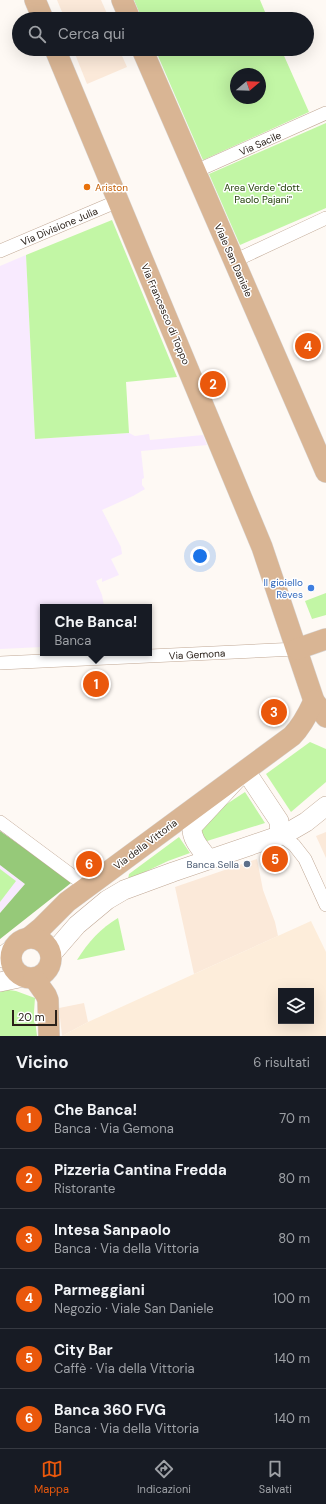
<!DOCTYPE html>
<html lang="it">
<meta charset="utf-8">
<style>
body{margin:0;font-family:"DM Sans",sans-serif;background:#242831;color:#f1f3f6}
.controls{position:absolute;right:12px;bottom:12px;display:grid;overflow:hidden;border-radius:0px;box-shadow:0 4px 16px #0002}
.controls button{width:36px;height:36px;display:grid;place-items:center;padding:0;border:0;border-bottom:1px solid #363941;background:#171b24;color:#f1f3f6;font:20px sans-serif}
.compass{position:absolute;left:230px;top:68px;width:36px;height:36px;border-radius:50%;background:#171b24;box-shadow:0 4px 16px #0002;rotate:71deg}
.scale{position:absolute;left:12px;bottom:10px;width:45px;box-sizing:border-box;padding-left:4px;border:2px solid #2a211a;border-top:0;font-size:11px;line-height:14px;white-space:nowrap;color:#2a211a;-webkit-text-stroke:3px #fff;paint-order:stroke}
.you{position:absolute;left:200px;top:556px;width:14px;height:14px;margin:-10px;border:3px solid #fff;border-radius:50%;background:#1a73e8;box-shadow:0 0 0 6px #1a73e833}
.badge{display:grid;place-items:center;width:26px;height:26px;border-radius:50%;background:#ea580c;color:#fff;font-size:13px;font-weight:700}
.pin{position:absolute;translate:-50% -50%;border:2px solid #fff;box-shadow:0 1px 4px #0006}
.popup{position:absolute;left:40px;top:604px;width:112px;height:52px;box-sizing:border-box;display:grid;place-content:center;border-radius:0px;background:#171b24;filter:drop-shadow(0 1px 3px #0005);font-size:13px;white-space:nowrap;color:#9ea1a6}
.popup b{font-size:15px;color:#f1f3f6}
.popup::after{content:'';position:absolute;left:50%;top:100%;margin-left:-8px;border:8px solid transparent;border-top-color:#171b24}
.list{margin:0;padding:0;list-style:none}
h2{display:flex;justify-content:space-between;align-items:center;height:52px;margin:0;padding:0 16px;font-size:17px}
h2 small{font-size:13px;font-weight:400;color:#9ea1a6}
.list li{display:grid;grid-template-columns:26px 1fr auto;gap:12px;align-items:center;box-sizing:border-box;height:60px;padding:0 16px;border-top:1px solid #363941}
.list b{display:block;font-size:15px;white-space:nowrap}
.list p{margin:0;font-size:13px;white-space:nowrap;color:#9ea1a6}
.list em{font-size:13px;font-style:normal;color:#9ea1a6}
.icon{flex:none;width:22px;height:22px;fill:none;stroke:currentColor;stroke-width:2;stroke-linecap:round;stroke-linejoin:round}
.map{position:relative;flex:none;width:326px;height:1036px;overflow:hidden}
.search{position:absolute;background:#171b24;box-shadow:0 4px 16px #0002;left:12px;right:12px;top:12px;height:44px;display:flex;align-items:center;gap:10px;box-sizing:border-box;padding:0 14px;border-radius:22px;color:#9ea1a6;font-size:15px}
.sheet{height:412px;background:#171b24}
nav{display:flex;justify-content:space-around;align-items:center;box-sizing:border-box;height:56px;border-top:1px solid #363941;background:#171b24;font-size:11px;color:#9ea1a6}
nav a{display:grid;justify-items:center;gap:2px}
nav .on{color:#ea580c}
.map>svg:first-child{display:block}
.built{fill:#fbe9d9}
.industrial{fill:#fdedda;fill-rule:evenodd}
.education{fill:#f8eafe}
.green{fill:#c2f6a5;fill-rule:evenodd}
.forest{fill:#96c979}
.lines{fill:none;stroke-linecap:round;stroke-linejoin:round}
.street-casing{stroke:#c0a895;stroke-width:14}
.secondary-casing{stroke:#c0a895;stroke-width:20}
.primary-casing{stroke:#d9d7d6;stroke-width:22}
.street{stroke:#fff;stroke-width:13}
.secondary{stroke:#fff;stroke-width:19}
.primary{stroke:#d9b594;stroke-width:21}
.food-dot{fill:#e8710a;stroke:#fff;stroke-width:1.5}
.shop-dot{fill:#3f7fe0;stroke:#fff;stroke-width:1.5}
.service-dot{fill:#5c6f8a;stroke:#fff;stroke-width:1.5}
.labels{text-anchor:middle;stroke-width:3;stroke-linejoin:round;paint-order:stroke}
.street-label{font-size:10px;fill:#2a211a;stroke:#fff}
.food-label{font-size:10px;fill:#c56008;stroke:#fff;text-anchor:start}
.park-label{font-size:10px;fill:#204006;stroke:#fff}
.shop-label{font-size:10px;fill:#366cbe;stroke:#fff;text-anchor:end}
.service-label{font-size:10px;fill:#4e5e75;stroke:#fff;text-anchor:end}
</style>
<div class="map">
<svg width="326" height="1036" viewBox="0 0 326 1036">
<rect width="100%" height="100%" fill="#fef9f4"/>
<g class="built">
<polygon points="57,0 101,0 109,18 65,19"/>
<polygon points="73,49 119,49 127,67 87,84"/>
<polygon points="326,832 326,858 316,836"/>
<polygon points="257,859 263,890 275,922 278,936 194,974 175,887"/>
<polygon points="84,1003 88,1022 62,1036 59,1008"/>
</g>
<path class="industrial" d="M 311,921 L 326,952 L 326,1036 L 62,1036 L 88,1022 ZM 281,991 L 311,991 L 311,1021 L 281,1021 Z"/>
<g class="education">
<polygon points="26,255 35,439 129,433 135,436 149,434 150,440 203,435 207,445 141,451 144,478 142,479 142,485 145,489 133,496 102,510 121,547 122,554 111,559 119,575 102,582 102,578 96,581 102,595 104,606 43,607 43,647 0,649 0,266"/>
<polygon points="0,831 44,862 0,913"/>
</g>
<g class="green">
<polygon points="134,0 260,0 268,19 142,19"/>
<path d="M 155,49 L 281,49 L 309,112 L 203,160 ZM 236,74 L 260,74 L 260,98 L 236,98 Z"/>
<polygon points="326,123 326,208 240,245 209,174"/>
<polygon points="112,220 177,377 126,382 129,433 35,439 26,255"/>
<polygon points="326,593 326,615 312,619 305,601"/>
<polygon points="310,742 326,749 326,782 291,812 266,774"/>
<polygon points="245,792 265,823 207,841 203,837 201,831 213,813"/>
<polygon points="179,837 190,853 168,861 128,880 129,874"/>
<polygon points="0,869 16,881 0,902"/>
<path d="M 118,918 L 125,950 L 77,960 C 88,942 101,928 118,918 Z"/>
<polygon points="9,990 16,991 35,998 34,1012 37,1036 0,1036 0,991"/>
</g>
<polygon class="forest" points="0,831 44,862 71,883 0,939 0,913 25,884 0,865"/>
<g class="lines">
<g class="street-casing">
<g id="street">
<polyline points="194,170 205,167 326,113"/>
<polyline points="0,251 118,201"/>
<polyline points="234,261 326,218"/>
<polyline points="0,663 297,649"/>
<polyline points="0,822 78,880 86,888"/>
<polyline points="280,835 294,845 305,859 326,905"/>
</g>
</g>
<g class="secondary-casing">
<g id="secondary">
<path d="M 209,860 C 202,850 191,840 192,827 L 245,770 L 279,821 L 280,835"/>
<polyline points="51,955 77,925 107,900 124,890 173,872 287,833 306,822 326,806"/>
<polyline points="0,958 11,950"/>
<polyline points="0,982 24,977"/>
</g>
</g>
<g class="primary-casing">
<g id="primary">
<polyline points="35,0 43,19"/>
<polyline points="122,0 130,19"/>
<polyline points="55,49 262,547 314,701 326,717"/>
<polyline points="142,49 326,472"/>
<polyline points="297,649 326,639"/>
<path d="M 30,937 L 41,928 L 67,902 L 292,736 C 302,726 308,714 314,701"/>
<circle cx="31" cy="958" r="20"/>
<polyline points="34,978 46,995 48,1000 49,1036"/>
</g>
</g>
<use href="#street" class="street"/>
<use href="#secondary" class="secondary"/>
<use href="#primary" class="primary"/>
</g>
<circle class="food-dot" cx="87" cy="187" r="4"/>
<circle class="shop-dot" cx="311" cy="588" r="4"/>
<circle class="service-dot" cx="247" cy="864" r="4"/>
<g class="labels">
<g class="street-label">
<text transform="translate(260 143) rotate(-24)" y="4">Via Sacile</text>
<text transform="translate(59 226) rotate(-23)" y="4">Via Divisione Julia</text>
<text transform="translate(234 260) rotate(66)" y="4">Viale San Daniele</text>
<text transform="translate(166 314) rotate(67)" y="4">Via Francesco di Toppo</text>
<text transform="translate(197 654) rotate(-3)" y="4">Via Gemona</text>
<text transform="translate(145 844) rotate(-37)" y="4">Via della Vittoria</text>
</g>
<g class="food-label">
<text x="95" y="191">Ariston</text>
</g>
<g class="park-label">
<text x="263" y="191">Area Verde "dott.<tspan x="263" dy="12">Paolo Pajani"</tspan></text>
</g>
<g class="shop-label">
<text x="303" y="586">Il gioiello<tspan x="303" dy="12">Rêves</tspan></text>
</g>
<g class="service-label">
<text x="239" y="868">Banca Sella</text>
</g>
</g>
</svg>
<div class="controls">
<button><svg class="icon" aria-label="layers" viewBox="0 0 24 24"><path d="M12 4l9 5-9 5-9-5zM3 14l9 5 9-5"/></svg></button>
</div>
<svg class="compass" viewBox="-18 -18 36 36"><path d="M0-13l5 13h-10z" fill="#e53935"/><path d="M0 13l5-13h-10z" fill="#9ea1a6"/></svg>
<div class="scale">20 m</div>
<div class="you"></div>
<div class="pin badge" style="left:96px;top:684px">1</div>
<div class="popup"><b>Che Banca!</b>Banca</div>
<div class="pin badge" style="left:213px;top:384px">2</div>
<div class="pin badge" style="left:274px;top:712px">3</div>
<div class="pin badge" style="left:308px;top:346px">4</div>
<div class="pin badge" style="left:275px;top:859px">5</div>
<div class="pin badge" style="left:89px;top:864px">6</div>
<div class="search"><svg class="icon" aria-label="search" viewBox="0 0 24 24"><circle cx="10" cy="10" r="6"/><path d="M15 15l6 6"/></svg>Cerca qui</div>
</div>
<section class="sheet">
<h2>Vicino<small>6 risultati</small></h2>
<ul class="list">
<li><span class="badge">1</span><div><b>Che Banca!</b><p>Banca · Via Gemona</p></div><em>70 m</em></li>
<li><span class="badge">2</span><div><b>Pizzeria Cantina Fredda</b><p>Ristorante</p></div><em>80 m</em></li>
<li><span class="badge">3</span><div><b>Intesa Sanpaolo</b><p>Banca · Via della Vittoria</p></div><em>80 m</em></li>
<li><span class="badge">4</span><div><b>Parmeggiani</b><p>Negozio · Viale San Daniele</p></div><em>100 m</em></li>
<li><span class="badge">5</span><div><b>City Bar</b><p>Caffè · Via della Vittoria</p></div><em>140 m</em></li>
<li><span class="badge">6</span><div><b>Banca 360 FVG</b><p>Banca · Via della Vittoria</p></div><em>140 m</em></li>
</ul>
</section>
<nav>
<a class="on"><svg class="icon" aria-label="map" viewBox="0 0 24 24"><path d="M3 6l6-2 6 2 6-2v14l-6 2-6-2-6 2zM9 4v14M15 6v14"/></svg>Mappa</a>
<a><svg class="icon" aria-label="directions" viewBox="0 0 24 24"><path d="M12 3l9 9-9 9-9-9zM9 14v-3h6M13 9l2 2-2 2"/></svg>Indicazioni</a>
<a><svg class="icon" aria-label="saved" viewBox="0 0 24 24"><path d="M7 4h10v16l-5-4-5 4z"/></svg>Salvati</a>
</nav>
